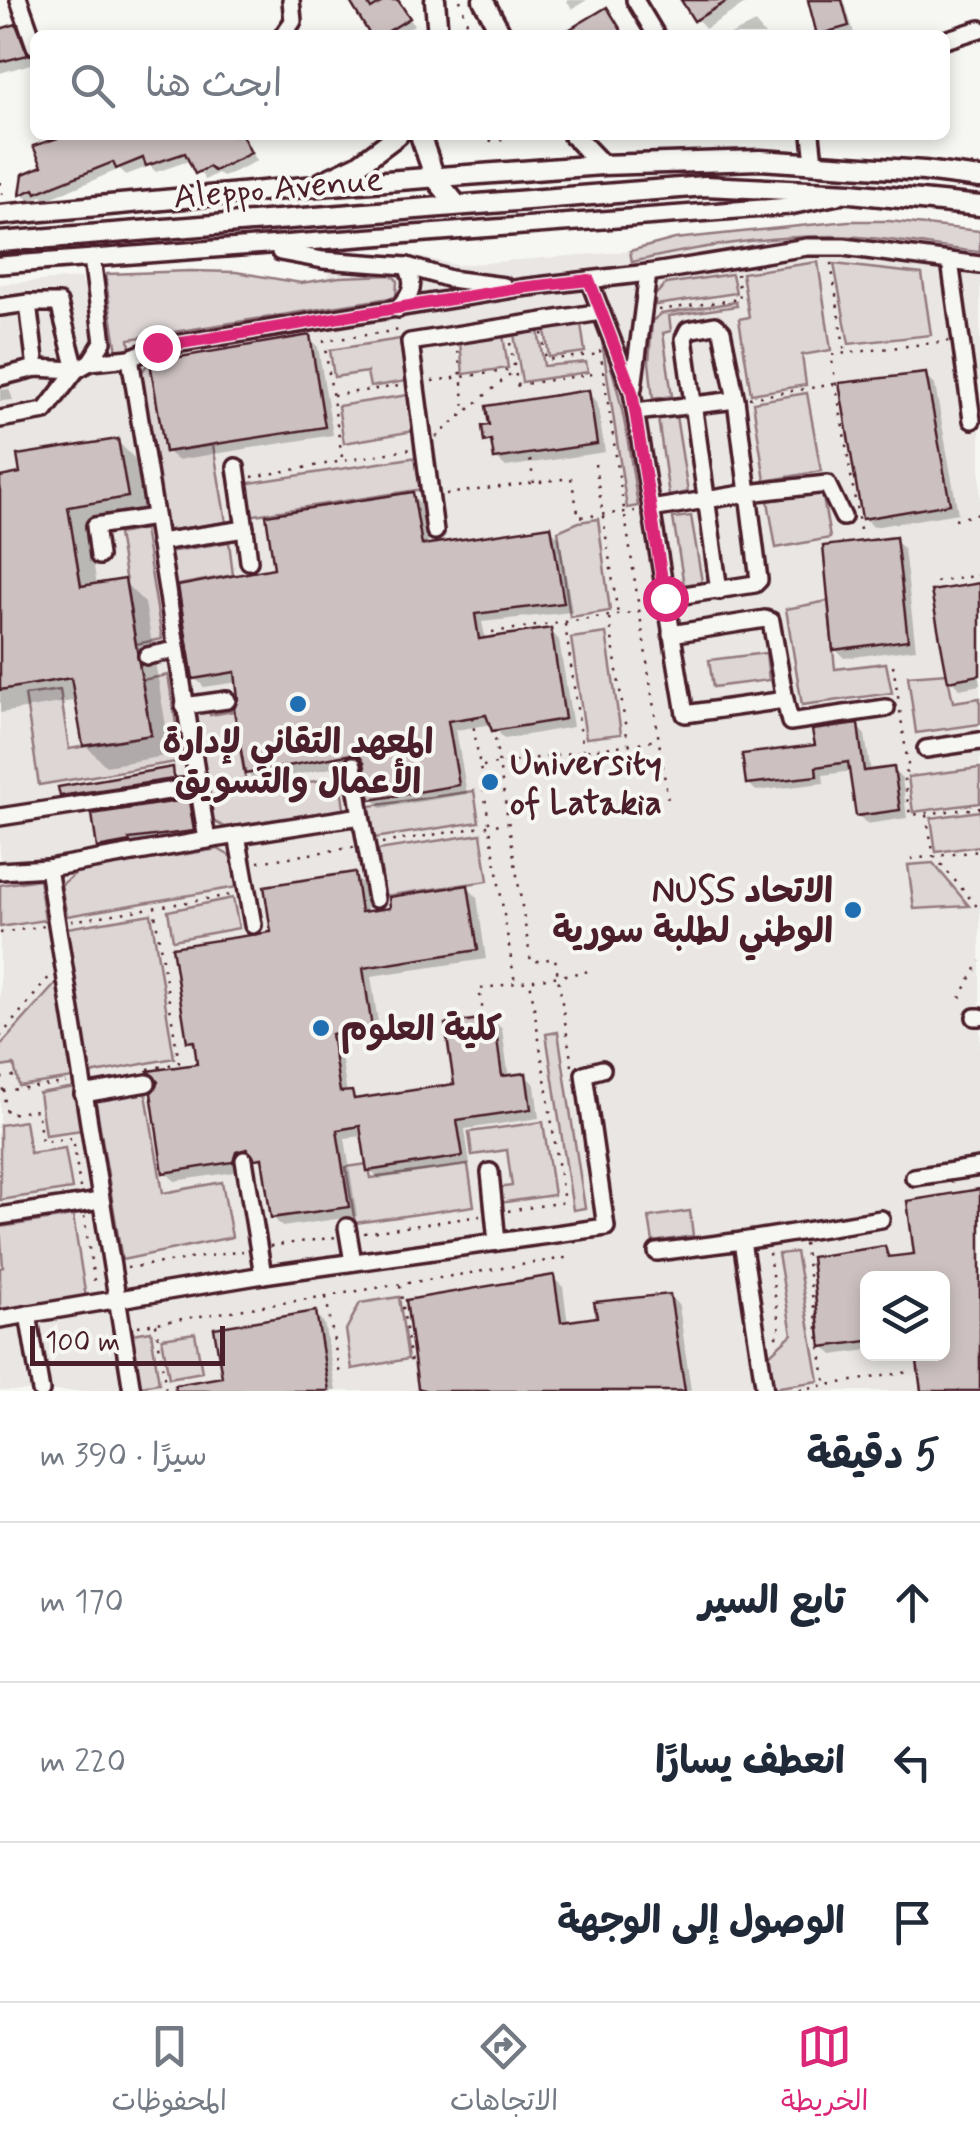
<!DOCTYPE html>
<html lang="ar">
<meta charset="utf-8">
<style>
body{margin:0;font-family:Mynerve,"Playpen Sans Arabic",sans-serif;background:#f6f6f7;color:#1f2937;direction:rtl}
.controls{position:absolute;right:30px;bottom:30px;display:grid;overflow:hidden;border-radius:15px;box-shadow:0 5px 15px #0003}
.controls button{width:90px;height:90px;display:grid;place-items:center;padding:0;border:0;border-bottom:2px solid #e0e1e3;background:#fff;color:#1f2937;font:50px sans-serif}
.scale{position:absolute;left:30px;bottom:25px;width:195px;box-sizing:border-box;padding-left:10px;border:5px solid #4a1f2b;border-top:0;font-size:28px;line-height:35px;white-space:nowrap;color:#4a1f2b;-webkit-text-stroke:8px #f6f6f2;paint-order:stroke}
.stop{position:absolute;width:30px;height:30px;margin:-22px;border:8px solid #db2777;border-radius:50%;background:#fff}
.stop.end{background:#db2777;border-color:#fff;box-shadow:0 2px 10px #0008}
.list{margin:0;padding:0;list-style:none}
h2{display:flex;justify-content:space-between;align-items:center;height:130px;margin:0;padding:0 40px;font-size:42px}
h2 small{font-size:32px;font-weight:400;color:#747a83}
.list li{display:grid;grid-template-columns:65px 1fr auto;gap:30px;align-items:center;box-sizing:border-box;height:160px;padding:0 40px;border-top:2px solid #e0e1e3}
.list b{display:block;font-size:38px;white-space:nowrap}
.list em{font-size:32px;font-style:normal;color:#747a83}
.icon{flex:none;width:55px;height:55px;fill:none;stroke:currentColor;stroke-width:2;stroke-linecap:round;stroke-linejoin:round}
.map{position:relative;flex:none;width:980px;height:1391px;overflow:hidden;direction:ltr}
.search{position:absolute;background:#fff;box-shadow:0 5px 15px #0003;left:30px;right:30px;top:30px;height:110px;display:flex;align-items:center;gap:25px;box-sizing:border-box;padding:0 35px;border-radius:15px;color:#747a83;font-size:38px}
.sheet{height:610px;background:#fff}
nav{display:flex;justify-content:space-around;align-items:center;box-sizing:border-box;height:140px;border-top:2px solid #e0e1e3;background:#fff;font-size:28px;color:#747a83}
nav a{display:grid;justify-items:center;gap:5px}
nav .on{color:#db2777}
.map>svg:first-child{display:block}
.built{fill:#e9e6e3;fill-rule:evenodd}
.green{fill:#ddd6d5;stroke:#947a80;stroke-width:2.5}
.shadow{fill:#0003}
.building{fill:#ccc1c0;stroke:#4a1f2b;stroke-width:2.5}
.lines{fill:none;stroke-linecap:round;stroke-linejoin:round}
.minor-casing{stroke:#4a1f2b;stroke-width:22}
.major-casing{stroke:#4a1f2b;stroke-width:25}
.path{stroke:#4a1f2b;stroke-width:2.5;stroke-dasharray:2.5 8;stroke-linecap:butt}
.minor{stroke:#f6f6f2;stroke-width:15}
.major{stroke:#f6f6f2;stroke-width:18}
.route{stroke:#db2777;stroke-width:12}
.poi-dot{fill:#1f6fb2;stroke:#f6f6f2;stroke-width:4}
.labels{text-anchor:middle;stroke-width:8;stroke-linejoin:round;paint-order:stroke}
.street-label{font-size:35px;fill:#4a1f2b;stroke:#f6f6f2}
.poi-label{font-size:35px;font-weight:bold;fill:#4a1f2b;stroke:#f6f6f2;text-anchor:start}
</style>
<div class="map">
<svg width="980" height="1391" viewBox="0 0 980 1391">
<rect width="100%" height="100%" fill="#f6f6f2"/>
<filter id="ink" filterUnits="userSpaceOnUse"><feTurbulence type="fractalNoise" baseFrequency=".01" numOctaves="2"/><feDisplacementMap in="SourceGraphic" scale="20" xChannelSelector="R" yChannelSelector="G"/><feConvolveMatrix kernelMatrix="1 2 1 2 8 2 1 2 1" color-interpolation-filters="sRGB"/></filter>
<g filter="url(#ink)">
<path class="built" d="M 848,221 L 889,221 L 980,231 L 980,1391 L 0,1391 L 0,284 L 81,278 L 83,285 L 108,281 L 107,274 L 190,271 L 236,272 L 301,283 L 328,280 L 329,253 L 423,258 L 457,265 L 633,251 L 675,239 ZM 868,1278 L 942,1278 L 942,1354 L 868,1354 Z"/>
<g class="green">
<path d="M 848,221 L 889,221 L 980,231 L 980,252 C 932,247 881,236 833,236 C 766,236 697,247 632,262 L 630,251 L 675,239 Z"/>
<polygon points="818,262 831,350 802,355 806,385 751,394 739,319 749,317 742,273"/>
<polygon points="834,264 922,274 931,335 849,344"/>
<polygon points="190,271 236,272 301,283 340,277 391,275 397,280 396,297 129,339 130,348 117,352 106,282 107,274"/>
<polygon points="732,274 736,293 656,305 654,296 666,284"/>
<polygon points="736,302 737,306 669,316 671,331 663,333 672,396 653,399 649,362 652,321 661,314"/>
<polygon points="581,324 585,352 549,357 545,329"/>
<polygon points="538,330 544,366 586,362 588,372 522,382 514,334"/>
<polygon points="503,335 508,368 463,374 460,341"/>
<polygon points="400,339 406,381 370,387 367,372 334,377 330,350"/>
<path d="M 602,341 C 623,394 629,450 638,506 L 627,508 Z"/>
<polygon points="150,361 165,452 213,445 226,522 165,531 141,373"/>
<polygon points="807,393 821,471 765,481 753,402"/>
<polygon points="408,395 414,431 344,443 338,406"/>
<polygon points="676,416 688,492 669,496 658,418"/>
<polygon points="418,457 423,489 248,516 243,484"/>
<polygon points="822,492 830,538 776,548 768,501"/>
<polygon points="691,516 702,582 684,585 673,518"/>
<polygon points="598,519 610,611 570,617 558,531 579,522"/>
<polygon points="144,529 162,639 136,644 118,534"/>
<polygon points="229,542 233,575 173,586 168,552"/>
<polygon points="828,601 835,669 886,663 892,693 802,705 786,609"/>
<polygon points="606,633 621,734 586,738 571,638"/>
<polygon points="766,653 769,680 713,687 709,660"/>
<polygon points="947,673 953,702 980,698 980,724 916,733 908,676"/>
<polygon points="168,675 182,761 39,785 25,695 60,690 69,749 151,735 142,680"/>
<polygon points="208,707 210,715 234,711 247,790 340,778 344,809 225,827 212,821 196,708"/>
<polygon points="980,768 980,803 913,812 908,777"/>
<polygon points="474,791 479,822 374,838 370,806"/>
<polygon points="980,811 980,846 936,852 931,818"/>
<polygon points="481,834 488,881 385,896 378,850"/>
<polygon points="218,849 232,857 237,887 67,916 61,885 78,871"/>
<polygon points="933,863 969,906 914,909 908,865"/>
<polygon points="39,879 45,920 0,927 0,885"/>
<polygon points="233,898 239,928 173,940 168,911"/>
<polygon points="151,914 174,1058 90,1074 67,928"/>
<polygon points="59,980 73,1078 19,1086 14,1065 0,1067 0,1046"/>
<polygon points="558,1032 585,1208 573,1210 546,1034"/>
<polygon points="75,1087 82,1130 45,1135 39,1093"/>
<polygon points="145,1088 163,1193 222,1182 232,1237 122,1260 95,1097"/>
<polygon points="25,1121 30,1153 65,1148 72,1189 0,1200 0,1125"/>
<polygon points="543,1122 554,1195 499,1203 497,1188 512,1186 507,1150 472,1155 469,1132"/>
<polygon points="368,1164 371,1178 468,1165 474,1206 355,1223 346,1167"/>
<polygon points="690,1211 693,1236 653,1242 649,1217"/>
<polygon points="73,1216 86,1298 0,1311 0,1268 3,1267 0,1227"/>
<polygon points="796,1252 819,1381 773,1388 769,1355 792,1334 778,1254"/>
<polygon points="399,1297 408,1359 352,1369 346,1330 360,1303"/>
<polygon points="151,1331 159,1383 140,1386 132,1334"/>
<polygon points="195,1333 202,1372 169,1378 162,1338"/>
</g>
<g class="shadow">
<polygon points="352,0 398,0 414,25 398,35 373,35"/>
<polygon points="566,0 587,0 572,9"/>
<polygon points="683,0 745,0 747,3 705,29"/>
<polygon points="820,0 844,0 854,33 821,35"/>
<polygon points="755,23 765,35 730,35"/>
<polygon points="15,27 23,35 34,63 0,73 0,31"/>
<polygon points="70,135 243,135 257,161 223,177 218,173 205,180 192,160 156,172 150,166 126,175 120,169 46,200 42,196 30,201 23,194"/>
<polygon points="309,338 318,347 333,435 177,460 167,451"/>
<polygon points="926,376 935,385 958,513 873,527 864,518"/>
<polygon points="9,389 13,400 0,401 0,390"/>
<polygon points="588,393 597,402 605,452 506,467 496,458 495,448 487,440"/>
<polygon points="117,441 138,462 147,518 88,527 97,586 124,582 145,603 171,755 106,766 85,745 78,700 0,713 0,479 23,475"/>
<polygon points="412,495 421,504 429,546 550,529 560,538 572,612 482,622 486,641 550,630 559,640 573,727 504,739 492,724 456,730 467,794 381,808 372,798 366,762 363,762 257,782 247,773 239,682 204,687 195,678 277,570"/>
<polygon points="895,540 904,549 916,649 844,658 835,649"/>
<polygon points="980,585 980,685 960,689 950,679"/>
<polygon points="857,726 865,735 871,773 893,770 902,778 907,818 867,824 858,815 852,771 823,775 824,783 756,791 748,783"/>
<polygon points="172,770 178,780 185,779 191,785 199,836 134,844 134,848 105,853 99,847 179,803 188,794 186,786 181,784 69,801 63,795"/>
<polygon points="354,875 363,884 368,914 393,910 468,888 477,897 486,959 371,976 380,1036 339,1043 347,1094 351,1093 359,1101 457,1086 493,1020 502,1029 509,1078 525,1075 535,1085 539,1118 465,1129 470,1165 379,1179 369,1169 364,1136 345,1138 357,1216 282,1227 273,1217 266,1166 258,1158 247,1159 242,1171 175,1181 165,1172 200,1066 198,1050 189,1041 274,934"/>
<polygon points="980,1192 980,1391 923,1391 916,1354 942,1354 942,1278 868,1278 868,1350 833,1355 824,1346 884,1249 894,1259 916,1256"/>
<polygon points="553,1278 563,1287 568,1324 600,1319 670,1296 679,1306 691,1391 425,1391 421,1387"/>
<polygon points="315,1314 324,1323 336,1391 183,1391 225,1379"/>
</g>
<g class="building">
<polygon points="349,0 366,0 371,9 386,0 398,0 410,18 382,35 370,35"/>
<polygon points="681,0 729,0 694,21"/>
<polygon points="808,0 842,0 849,26 817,35"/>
<polygon points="607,7 624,35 560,35"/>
<polygon points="16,24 28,55 0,62 0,29"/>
<polygon points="67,135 242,135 251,153 214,171 209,167 195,174 185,153 146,166 143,158 116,169 113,162 36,193 34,189 20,195 23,174 42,166 33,146"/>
<polygon points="310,335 325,427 165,452 150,362"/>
<polygon points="926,373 950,504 862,519 839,383"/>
<polygon points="589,390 597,444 494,459 491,440 484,442 482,426 489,425 486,406"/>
<polygon points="118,439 128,497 68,507 81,586 125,579 151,735 83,746 71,678 0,690 0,477 20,473 17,455"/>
<polygon points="413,492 422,545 551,526 564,603 475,614 479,639 551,628 565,719 492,731 486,715 448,721 459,785 370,800 364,762 358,754 352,754 245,774 234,709 238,699 235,672 193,679 178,586 274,568 266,515"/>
<polygon points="896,537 908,640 833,650 823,546"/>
<polygon points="980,583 980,675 948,681 931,591"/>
<polygon points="858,724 864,771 894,767 900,810 856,816 848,762 816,767 817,776 746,784 742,754 815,745 812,730"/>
<polygon points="173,767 174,778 185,777 194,831 129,839 130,842 97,848 92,814 178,801 186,793 184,784 173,779 60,796 58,787"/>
<polygon points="355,872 361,912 390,908 389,897 468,885 478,950 363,968 372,1028 331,1034 340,1092 352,1091 354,1099 454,1084 445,1024 494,1017 502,1076 526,1073 531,1109 457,1120 463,1156 367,1171 360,1126 337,1130 349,1207 271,1218 262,1158 255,1159 247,1149 236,1152 233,1162 163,1173 151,1093 158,1082 148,1071 197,1064 194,1041 187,1042 172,947 271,932 264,886"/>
<polygon points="980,1189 980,1391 921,1391 916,1354 942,1354 942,1278 868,1278 868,1341 821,1347 811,1257 885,1246 888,1257 914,1254 907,1201"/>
<polygon points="554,1275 561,1322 597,1317 594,1302 670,1294 685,1391 427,1391 418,1388 406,1300"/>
<polygon points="316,1311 329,1391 175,1391 175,1385 222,1377 214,1328"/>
</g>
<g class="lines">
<g class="minor-casing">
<g id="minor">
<polyline points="19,0 35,46"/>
<polyline points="635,0 656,35"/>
<polyline points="283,35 293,21 291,0"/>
<polyline points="945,40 980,29"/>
<polyline points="811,135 814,162"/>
<polyline points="280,252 323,260 407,266 450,279 504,286"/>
<polyline points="950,261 972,420"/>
<polyline points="0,265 790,206 838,196"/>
<polyline points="589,280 632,392 685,714 785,700 790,722 886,708"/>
<polyline points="0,307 28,303 36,368"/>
<path d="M 398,309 C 412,293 416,286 407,266"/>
<polyline points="90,362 103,342 92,258"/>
<polyline points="0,377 36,368 76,370 90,362 130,358 157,347 520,288 648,273 807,247 844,247 980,265"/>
<polyline points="633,388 648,273"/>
<polyline points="636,412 736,400 748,493 827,484 843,517"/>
<polyline points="0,419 45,411 76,370 59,303 28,303"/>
<polyline points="236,467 245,529"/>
<polyline points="651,509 748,493 759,580 755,584 665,598"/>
<polyline points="435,531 410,342 601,312"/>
<polyline points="159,542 245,529 249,561"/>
<polyline points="99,556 95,526 155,517"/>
<polyline points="719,591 684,338 688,330 715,325 722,331 736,400"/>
<polyline points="671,634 765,619 771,621 785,700"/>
<polyline points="147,656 175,650"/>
<polyline points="184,706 227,700"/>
<polyline points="926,749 980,741"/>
<polyline points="361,816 376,899"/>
<polyline points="0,817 175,790"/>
<polyline points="237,835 253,925"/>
<polyline points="207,840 361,816 353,765"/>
<polyline points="48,868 132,1391"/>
<polyline points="0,871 48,868 207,840 130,358"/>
<polyline points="975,1017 980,1017"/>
<polyline points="83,1094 147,1083"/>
<polyline points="244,1160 263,1275"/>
<polyline points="914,1177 980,1167"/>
<polyline points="0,1216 100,1201"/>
<polyline points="347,1227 353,1262"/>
<polyline points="497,1242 606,1227 584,1074 602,1069"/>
<polyline points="657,1252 742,1241"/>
<polyline points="28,1314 41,1391"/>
<polyline points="0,1319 263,1275 497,1242 490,1172"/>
<polyline points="765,1391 742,1241 881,1219"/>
</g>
</g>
<g class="major-casing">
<g id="major">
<polyline points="435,0 438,35"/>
<polyline points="483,0 502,35"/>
<polyline points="420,135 435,178 457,205"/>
<polyline points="573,135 602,165"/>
<polyline points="322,182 358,165 398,135"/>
<polyline points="0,215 305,187 602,165 760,160 924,171 980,178"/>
<polyline points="0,242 705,186 851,193 980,206"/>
</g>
</g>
<g class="path">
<polyline points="460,0 471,35"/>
<polyline points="485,135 485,141 505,140 505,135"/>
<polyline points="0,182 3,198"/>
<polyline points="831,263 845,353"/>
<polyline points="659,310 740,299 737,274"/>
<polyline points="542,333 546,360 600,354"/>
<polyline points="510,343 519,393"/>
<polyline points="600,350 668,801"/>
<polyline points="458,351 465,408"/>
<polyline points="432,381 513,370"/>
<polyline points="517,385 600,373"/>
<polyline points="333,395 399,386"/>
<polyline points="749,398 835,384"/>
<polyline points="436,437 515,370"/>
<polyline points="342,457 324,341 400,330"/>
<polyline points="530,460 534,483"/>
<polyline points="595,464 618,615"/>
<polyline points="252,477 411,449"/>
<polyline points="446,494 571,478 579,517 635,511"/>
<polyline points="955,519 980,514"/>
<polyline points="860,530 831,355 949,341"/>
<polyline points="936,582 980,575"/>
<polyline points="609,618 628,743"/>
<polyline points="565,624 583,750"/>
<polyline points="492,632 639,612"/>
<polyline points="893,665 899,703"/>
<polyline points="900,711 909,772 903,773 910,815 980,808"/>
<polyline points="472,717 515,983"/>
<polyline points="495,739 531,962 555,958 572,1066"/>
<polyline points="483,766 658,740"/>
<polyline points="926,815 934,856 980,910"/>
<polyline points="382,843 507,823"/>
<polyline points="911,859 980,851"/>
<polyline points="258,862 354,847"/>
<polyline points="71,921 231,895"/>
<polyline points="0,933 44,926"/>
<polyline points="960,998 980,961"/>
<polyline points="484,1018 479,989 590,971"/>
<polyline points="0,1037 50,976"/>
<polyline points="148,1069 179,1063 154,908"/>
<polyline points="1,1078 7,1114 37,1110 42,1142 73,1138 80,1188"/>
<polyline points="1,1078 16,1076"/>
<polyline points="3,1091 66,1083"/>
<polyline points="508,1211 564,1202 530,981"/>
<polyline points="84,1216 95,1287"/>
<polyline points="364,1233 480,1216"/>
<polyline points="804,1243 826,1385"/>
<polyline points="270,1246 337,1237"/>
<polyline points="769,1253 780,1332 771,1341"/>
<polyline points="127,1268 243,1251"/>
<polyline points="400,1286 411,1364"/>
<polyline points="326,1297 340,1375"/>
<polyline points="156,1324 166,1391"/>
<polyline points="138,1326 571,1257"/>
<polyline points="789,1391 909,1372"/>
</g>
<use href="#minor" class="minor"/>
<use href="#major" class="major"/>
</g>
</g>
<g class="lines" filter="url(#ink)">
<polyline class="route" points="157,347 520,288 589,280 632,392 665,598"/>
</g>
<g class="poi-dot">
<circle cx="298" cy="704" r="10"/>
<circle cx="490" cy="782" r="10"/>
<circle cx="853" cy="910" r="10"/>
<circle cx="321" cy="1028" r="10"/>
</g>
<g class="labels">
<g class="street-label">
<text transform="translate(278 187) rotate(-5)" y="12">Aleppo Avenue</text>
</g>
<g class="poi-label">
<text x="298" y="753" text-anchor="middle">المعهد التقاني لإدارة<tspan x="298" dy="40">الأعمال والتسويق</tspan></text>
<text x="510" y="774">University<tspan x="510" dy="40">of Latakia</tspan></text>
<text x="833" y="902" text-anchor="end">NUSS الاتحاد<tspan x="833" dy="40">الوطني لطلبة سورية</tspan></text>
<text x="341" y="1040">كلية العلوم</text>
</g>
</g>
</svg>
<div class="controls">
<button><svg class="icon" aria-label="layers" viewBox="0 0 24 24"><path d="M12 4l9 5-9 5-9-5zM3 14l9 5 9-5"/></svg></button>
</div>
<div class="scale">100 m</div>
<div class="stop" style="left:665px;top:598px"></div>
<div class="stop end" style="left:157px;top:347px"></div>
<div class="search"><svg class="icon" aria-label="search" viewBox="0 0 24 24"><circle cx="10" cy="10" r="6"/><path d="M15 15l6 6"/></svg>ابحث هنا</div>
</div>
<section class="sheet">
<h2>5 دقيقة<small>سيرًا · 390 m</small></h2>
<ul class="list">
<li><svg class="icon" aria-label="ahead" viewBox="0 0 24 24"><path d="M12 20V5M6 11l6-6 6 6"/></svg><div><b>تابع السير</b></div><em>170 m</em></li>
<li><svg class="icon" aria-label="left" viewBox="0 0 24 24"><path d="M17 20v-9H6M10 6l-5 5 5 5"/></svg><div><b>انعطف يسارًا</b></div><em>220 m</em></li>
<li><svg class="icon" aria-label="arrive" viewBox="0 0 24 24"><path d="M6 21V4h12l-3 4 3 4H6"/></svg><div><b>الوصول إلى الوجهة</b></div></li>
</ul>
</section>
<nav>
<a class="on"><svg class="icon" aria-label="map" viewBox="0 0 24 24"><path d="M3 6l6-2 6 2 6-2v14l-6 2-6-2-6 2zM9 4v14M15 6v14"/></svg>الخريطة</a>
<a><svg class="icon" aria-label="directions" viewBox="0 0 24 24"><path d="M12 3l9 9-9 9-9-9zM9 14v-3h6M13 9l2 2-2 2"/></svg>الاتجاهات</a>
<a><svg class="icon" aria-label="saved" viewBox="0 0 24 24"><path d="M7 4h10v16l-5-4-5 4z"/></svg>المحفوظات</a>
</nav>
